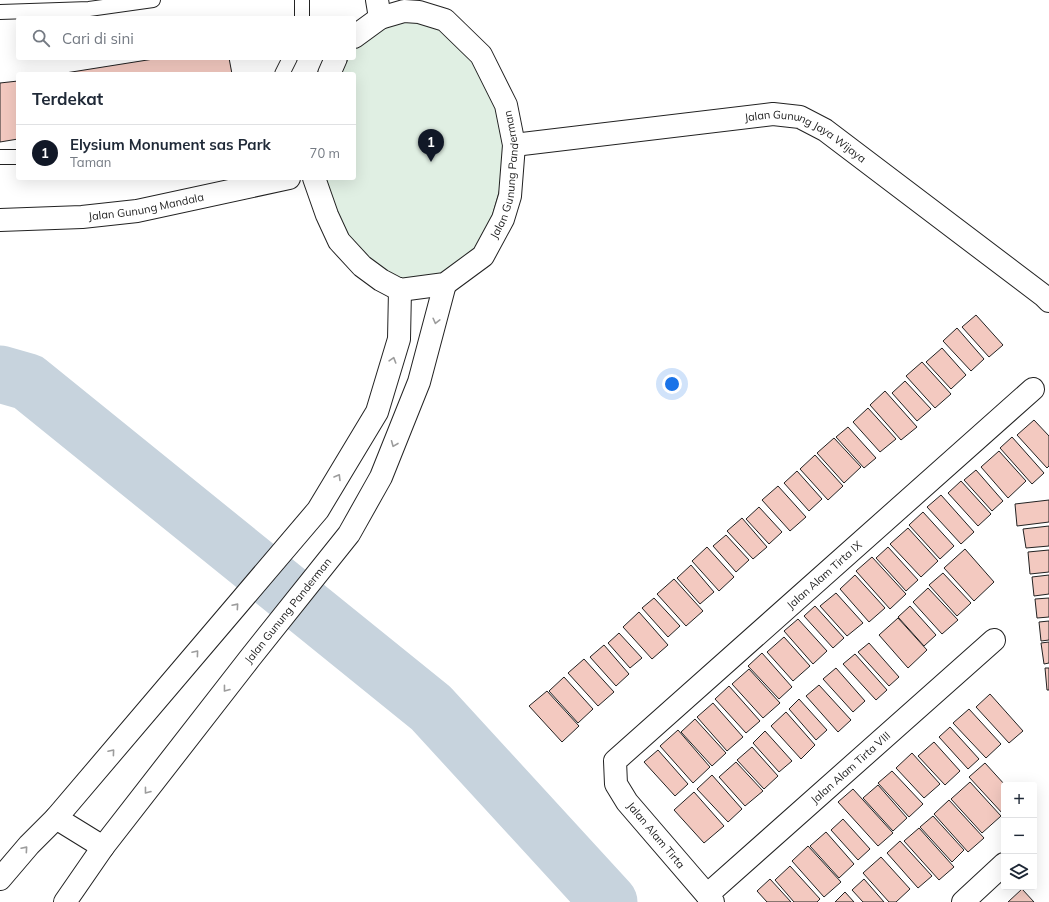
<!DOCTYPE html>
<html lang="id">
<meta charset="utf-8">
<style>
body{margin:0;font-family:Mulish,sans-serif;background:#f2f2f3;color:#1f2937}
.controls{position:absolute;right:12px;bottom:12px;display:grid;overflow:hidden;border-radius:4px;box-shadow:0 4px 16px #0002}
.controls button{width:36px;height:36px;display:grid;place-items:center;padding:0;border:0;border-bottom:1px solid #e0e1e3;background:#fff;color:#1f2937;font:20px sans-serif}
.you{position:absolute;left:672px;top:384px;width:14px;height:14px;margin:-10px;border:3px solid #fff;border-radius:50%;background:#1a73e8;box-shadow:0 0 0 6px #1a73e833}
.badge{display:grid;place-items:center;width:26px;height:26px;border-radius:50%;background:#111827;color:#fff;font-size:13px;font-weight:700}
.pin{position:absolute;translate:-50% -33px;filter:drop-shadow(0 1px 2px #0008)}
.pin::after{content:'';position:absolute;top:21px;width:14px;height:12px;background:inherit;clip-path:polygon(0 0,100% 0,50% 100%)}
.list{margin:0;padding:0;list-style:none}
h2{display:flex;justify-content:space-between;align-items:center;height:52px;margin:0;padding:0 16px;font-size:17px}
h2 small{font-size:13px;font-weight:400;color:#747a83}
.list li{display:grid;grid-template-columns:26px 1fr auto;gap:12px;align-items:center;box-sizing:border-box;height:56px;padding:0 16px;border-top:1px solid #e0e1e3}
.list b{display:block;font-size:15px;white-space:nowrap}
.list p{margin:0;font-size:13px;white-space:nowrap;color:#747a83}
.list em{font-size:13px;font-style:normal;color:#747a83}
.icon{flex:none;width:22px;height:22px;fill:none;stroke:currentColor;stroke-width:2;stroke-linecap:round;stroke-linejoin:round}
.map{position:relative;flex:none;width:1049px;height:902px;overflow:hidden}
.search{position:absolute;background:#fff;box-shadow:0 4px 16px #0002;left:16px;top:16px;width:340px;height:44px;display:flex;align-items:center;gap:10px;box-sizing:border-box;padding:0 14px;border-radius:4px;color:#747a83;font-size:15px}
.panel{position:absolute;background:#fff;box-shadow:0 4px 16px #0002;left:16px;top:72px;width:340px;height:108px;border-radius:4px}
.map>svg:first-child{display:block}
.green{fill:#e0efe3;stroke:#6f6f6f}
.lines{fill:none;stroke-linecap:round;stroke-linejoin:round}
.river{stroke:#c7d3dd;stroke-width:57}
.building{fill:#f3c9c0;stroke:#222}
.service-casing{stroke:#222;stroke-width:16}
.minor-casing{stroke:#222;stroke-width:24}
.service{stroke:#fff;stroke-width:14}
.minor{stroke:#fff;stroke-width:22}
.oneway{stroke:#9c9c9c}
.labels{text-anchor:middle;stroke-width:3;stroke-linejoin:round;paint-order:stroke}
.street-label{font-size:11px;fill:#222;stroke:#fff}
</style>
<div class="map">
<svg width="1049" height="902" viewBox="0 0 1049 902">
<rect width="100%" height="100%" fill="#fff"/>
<polygon class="green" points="405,14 444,26 481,66 512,146 482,252 439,284 401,289 344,240 322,178 354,178 354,74 335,74 345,58 354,58 354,46"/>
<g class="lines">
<polyline class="river" points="0,374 28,382 431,708 609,902"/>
</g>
<g class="building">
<polygon points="160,58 229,58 232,74 59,74"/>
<polygon points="18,81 18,139 0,142 0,83"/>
<polygon points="976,315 1003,345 989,357 962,327"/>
<polygon points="957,328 984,359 971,371 943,341"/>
<polygon points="942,348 966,375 951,389 926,362"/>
<polygon points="922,362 951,394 935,408 906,376"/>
<polygon points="905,381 931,409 917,421 892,393"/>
<polygon points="885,391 917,427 901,440 870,405"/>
<polygon points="868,408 896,439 880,452 853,422"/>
<polygon points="1034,420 1049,436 1049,466 1047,468 1017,435"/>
<polygon points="848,427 876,458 864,468 836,437"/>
<polygon points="1012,437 1044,473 1032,484 1000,448"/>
<polygon points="834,438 861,467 844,483 817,453"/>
<polygon points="999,451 1026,481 1008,498 981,467"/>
<polygon points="815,455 843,486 828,500 800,469"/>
<polygon points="976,470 1003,501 992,511 964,480"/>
<polygon points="797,471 822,499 809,511 784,483"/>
<polygon points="961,481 991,514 978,526 948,493"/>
<polygon points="778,486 806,517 790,531 762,500"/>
<polygon points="941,495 974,532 961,544 927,507"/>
<polygon points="1049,500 1049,522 1017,526 1015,504"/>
<polygon points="759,507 782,532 769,544 746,519"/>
<polygon points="923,512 954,546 940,559 909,525"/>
<polygon points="742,518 767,547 753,559 727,531"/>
<polygon points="1049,526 1049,546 1026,548 1023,529"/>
<polygon points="908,528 938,561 921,577 890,544"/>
<polygon points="726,535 749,560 736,572 713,546"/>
<polygon points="707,547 734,577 719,591 692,561"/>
<polygon points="888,547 918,580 906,591 876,558"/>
<polygon points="965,549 994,582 974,601 944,568"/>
<polygon points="1049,550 1049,572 1030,574 1028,552"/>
<polygon points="872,557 906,594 890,609 856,571"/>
<polygon points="691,565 714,592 700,604 677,578"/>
<polygon points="943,573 971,603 957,616 929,585"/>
<polygon points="855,575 885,608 869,622 840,589"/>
<polygon points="1049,575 1049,594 1034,596 1032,577"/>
<polygon points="674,579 703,611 686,626 657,594"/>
<polygon points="928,588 958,620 942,634 913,602"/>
<polygon points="836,593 863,623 847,636 820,606"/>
<polygon points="654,598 680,626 668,637 642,608"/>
<polygon points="1049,598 1049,617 1037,618 1035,599"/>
<polygon points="815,606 844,638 833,648 804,616"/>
<polygon points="910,606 936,635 924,646 898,617"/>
<polygon points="639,612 668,645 652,659 623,627"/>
<polygon points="898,618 927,650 908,668 879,635"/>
<polygon points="798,619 827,651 813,664 784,631"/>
<polygon points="1049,621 1049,640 1041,641 1039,622"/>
<polygon points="619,633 642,658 630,668 608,643"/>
<polygon points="784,637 810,666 793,681 767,652"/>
<polygon points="1049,642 1049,663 1044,664 1041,643"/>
<polygon points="869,643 899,677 889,686 858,652"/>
<polygon points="604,645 629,674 616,686 590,657"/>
<polygon points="762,653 792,687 779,699 748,666"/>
<polygon points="855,654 887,690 876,700 843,664"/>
<polygon points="584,659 614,692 598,706 568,673"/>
<polygon points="836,668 865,701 853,712 823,679"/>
<polygon points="1045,668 1049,668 1049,690 1047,690"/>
<polygon points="749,669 780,703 763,718 732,684"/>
<polygon points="564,677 593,709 578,723 549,691"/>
<polygon points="819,685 851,720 838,732 806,696"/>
<polygon points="729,686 760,721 746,733 715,699"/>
<polygon points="547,691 579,726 562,742 529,706"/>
<polygon points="990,694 1023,731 1009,743 976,707"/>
<polygon points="799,699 827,730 816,740 789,709"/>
<polygon points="713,703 743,737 727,751 697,717"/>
<polygon points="969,709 1001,744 986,758 953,723"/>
<polygon points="786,712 815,745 801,759 771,726"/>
<polygon points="695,719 726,753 712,766 681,732"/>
<polygon points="950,727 979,759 968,769 939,737"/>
<polygon points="678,730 710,767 693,783 660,746"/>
<polygon points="765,731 792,761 779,772 753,743"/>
<polygon points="934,742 960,771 945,785 918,756"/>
<polygon points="752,747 778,776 764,789 737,760"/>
<polygon points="658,750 688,784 675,796 644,762"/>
<polygon points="912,753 940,784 924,798 896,768"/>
<polygon points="736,762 763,791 745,806 719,777"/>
<polygon points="985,763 1005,785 1003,814 969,777"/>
<polygon points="892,771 923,804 909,817 878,783"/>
<polygon points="712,775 742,809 728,822 697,789"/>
<polygon points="970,782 1001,816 982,833 951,799"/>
<polygon points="878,785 907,818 893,831 863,798"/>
<polygon points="853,789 893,833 878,846 838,802"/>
<polygon points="694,792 724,826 704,843 674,810"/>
<polygon points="949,800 984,838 968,852 934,814"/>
<polygon points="933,816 964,850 952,862 920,827"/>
<polygon points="843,819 870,849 858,860 831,830"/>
<polygon points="919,828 954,867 939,880 904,841"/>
<polygon points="826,832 854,864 839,878 810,846"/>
<polygon points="900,841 932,876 918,888 887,853"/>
<polygon points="808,846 841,882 824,897 792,861"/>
<polygon points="881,857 910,889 896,902 889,902 863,873"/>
<polygon points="790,866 820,899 817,902 794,902 775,880"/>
<polygon points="770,879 791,902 767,902 757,891"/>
<polygon points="864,879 884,902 863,902 852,890"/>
<polygon points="1022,889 1034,902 1008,902"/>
<polygon points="845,892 854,902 835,902"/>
</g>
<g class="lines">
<g class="service-casing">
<g id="service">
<polyline points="302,0 302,18"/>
<polyline points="0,12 89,9 153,0"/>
<polyline points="282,74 290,58"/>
<polyline points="0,157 18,157"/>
</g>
</g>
<g class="minor-casing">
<g id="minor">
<polyline points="377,0 380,18"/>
<polyline points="329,74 336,58"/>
<path id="s1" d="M 514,145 L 773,114 L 800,117 L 825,130 L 1044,296 L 1049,301"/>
<path id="s2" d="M 314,178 L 327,215 L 339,241 L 362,266 L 381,280 L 400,290 L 445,284 L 483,256 L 503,219 L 510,196 L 514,145 L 506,105 L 481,55 L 445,20 L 419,12 L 404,11 L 380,18 L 354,37"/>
<path id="s3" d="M 0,220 L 82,217 L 137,211 L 289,178"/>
<polyline points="56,818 103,847"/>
<polyline points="0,879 29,845 56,818 318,510 377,412 399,339 400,290"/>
<path id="s4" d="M 707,895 L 994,640"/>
<path id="s5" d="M 65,902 L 103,847 L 250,658 L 349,534 L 381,477 L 419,382 L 445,284"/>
<path id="s6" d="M 713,902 L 627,802 L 616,784 L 615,761 L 1033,389"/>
<polyline points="963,902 1004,864"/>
</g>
</g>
<use href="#service" class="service"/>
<use href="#minor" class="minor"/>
</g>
<defs><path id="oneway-chevron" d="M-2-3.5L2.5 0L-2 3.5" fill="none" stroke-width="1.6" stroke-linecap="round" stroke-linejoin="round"/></defs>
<g class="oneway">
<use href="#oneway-chevron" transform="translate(436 321) rotate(104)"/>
<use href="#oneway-chevron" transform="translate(393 360) rotate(-73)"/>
<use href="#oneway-chevron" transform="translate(394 444) rotate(112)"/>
<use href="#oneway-chevron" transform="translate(338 477) rotate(-59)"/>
<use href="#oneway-chevron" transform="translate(236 606) rotate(-49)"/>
<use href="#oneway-chevron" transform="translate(196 653) rotate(-50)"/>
<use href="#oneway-chevron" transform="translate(226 689) rotate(128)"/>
<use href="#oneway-chevron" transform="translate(112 752) rotate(-50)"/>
<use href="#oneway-chevron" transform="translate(147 791) rotate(128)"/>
<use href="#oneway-chevron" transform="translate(25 849) rotate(-49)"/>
</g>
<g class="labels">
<g class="street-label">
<text dy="4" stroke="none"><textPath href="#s1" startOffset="299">Jalan Gunung Jaya Wijaya</textPath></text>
<text dy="4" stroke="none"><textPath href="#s2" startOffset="326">Jalan Gunung Panderman</textPath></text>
<text dy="4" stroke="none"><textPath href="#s3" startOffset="147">Jalan Gunung Mandala</textPath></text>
<text dy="4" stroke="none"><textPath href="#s6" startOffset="456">Jalan Alam Tirta IX</textPath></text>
<text dy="4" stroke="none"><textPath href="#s5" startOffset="367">Jalan Gunung Panderman</textPath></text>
<text dy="4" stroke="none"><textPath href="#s4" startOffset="192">Jalan Alam Tirta VIII</textPath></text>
<text transform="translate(656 835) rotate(50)" y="4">Jalan Alam Tirta</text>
</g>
</g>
</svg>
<div class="controls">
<button>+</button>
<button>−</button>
<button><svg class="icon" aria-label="layers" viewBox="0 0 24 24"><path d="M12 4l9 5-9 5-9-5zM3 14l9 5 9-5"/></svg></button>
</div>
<div class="you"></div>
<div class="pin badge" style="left:431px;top:162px">1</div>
<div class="search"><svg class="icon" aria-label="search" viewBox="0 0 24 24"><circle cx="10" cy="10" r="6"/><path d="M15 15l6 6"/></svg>Cari di sini</div>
<section class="panel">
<h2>Terdekat<small></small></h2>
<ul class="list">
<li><span class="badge">1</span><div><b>Elysium Monument sas Park</b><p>Taman</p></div><em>70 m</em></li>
</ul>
</section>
</div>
